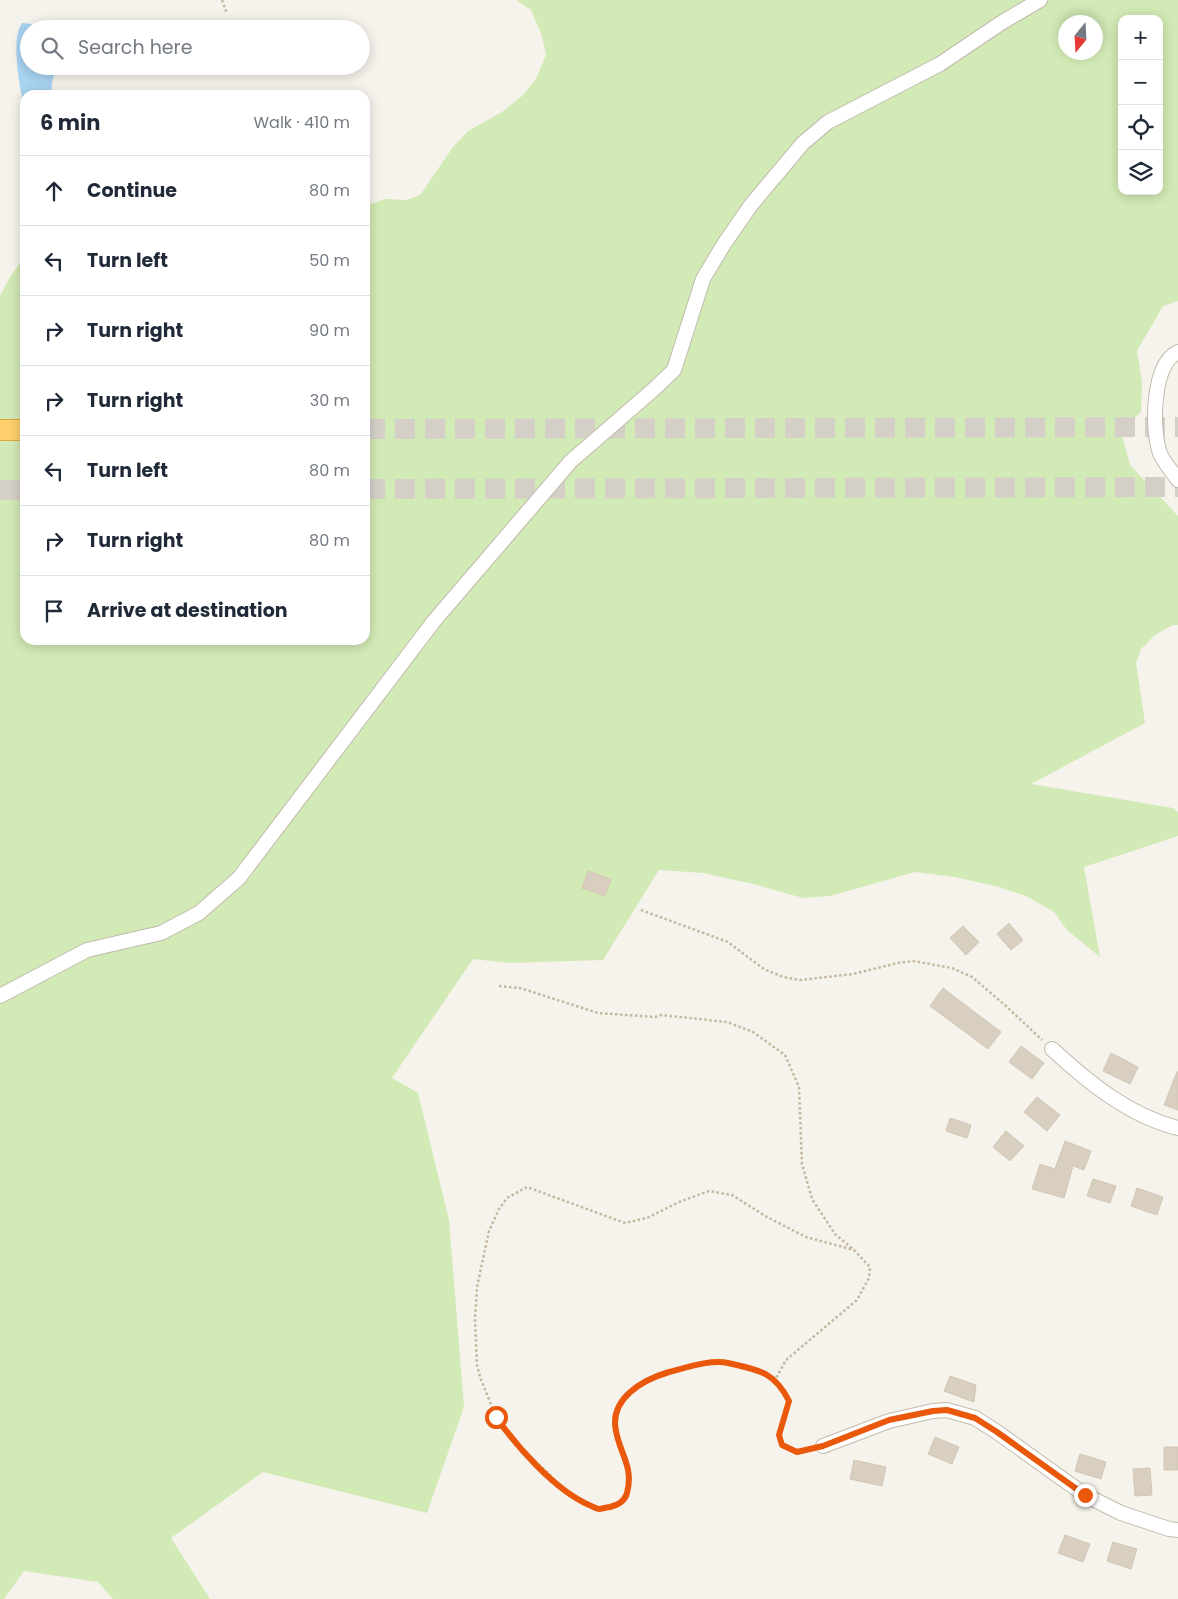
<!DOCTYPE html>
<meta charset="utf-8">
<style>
body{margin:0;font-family:Poppins,sans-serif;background:#f6f6f7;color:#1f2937}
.controls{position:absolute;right:15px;top:15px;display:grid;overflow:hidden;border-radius:10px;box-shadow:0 2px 12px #0003}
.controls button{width:45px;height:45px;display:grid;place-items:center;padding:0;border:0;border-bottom:1px solid #e0e1e3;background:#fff;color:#1f2937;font:25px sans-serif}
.compass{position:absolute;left:1058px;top:15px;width:45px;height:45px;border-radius:50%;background:#fff;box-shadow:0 2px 12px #0003;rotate:198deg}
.stop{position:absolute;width:15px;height:15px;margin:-11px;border:4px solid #ea580c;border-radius:50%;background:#fff}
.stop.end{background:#ea580c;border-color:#fff;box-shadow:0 1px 5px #0008}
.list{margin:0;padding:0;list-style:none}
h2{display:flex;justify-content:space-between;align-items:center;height:65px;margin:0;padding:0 20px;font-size:21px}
h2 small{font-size:16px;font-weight:400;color:#747a83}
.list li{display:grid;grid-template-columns:32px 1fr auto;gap:15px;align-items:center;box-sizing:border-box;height:70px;padding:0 20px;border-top:1px solid #e0e1e3}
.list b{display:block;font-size:19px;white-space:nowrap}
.list em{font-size:16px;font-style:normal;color:#747a83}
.icon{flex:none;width:28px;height:28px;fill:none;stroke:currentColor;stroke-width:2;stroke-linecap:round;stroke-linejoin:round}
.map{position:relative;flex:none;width:1178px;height:1599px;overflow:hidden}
.search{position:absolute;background:#fff;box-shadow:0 2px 12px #0003;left:20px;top:20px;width:350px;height:55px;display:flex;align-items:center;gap:12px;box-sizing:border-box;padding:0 18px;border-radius:28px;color:#747a83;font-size:19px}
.panel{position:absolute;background:#fff;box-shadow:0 2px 12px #0003;left:20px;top:90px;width:350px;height:555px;border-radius:15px}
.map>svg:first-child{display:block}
.green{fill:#d2eab5;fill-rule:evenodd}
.water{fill:#a9d4f2}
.building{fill:#d8cfc1;stroke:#d3c7b4}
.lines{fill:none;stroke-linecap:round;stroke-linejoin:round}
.highway-tunnel{stroke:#d4d0c8;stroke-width:20;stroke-dasharray:20 10;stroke-linecap:butt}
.minor-casing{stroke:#c2bbae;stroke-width:16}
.highway-casing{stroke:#e0a43c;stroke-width:22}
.path{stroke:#c4b79f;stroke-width:2.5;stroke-dasharray:2.5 2.5;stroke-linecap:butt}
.minor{stroke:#fff;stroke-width:14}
.highway{stroke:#ffcf6e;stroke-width:20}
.route{stroke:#ea580c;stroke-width:6}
</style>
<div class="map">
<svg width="1178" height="1599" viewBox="0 0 1178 1599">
<rect width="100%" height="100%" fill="#f6f3ec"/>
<path class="green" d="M 516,0 L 1178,0 L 1178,301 L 1163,306 L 1137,351 L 1142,382 L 1141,412 L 1121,431 L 1130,465 L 1178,516 L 1178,625 L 1173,625 L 1155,635 L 1141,649 L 1136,663 L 1145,723 L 1031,784 L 1173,808 L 1178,812 L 1178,836 L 1084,867 L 1100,957 L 1067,930 L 1054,912 L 1028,897 L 999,887 L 955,877 L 915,872 L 830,896 L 803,898 L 753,884 L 703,873 L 659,870 L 603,960 L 510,963 L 473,959 L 392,1078 L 418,1093 L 449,1220 L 464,1407 L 427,1513 L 263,1472 L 171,1538 L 210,1599 L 113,1599 L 98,1582 L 24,1571 L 4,1599 L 0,1599 L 0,296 L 10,277 L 25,256 L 25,640 L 365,640 L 365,206 L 385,199 L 407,200 L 420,195 L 453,147 L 468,131 L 502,112 L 522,96 L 536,79 L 546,55 L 542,36 L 531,10 ZM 1122,19 L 1159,19 L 1159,191 L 1122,191 ZM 1066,22 L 1096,22 L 1096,52 L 1066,52 Z"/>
<path class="water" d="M 22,23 L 62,27 L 62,29 L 29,29 L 29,66 L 56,66 L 52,83 L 51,95 L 25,95 L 25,116 C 22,94 9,41 22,23 Z"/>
<g class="building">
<polygon points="588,871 611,879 605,896 582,888"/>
<polygon points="1009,923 1023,940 1011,950 997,934"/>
<polygon points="963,926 979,942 966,955 950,938"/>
<polygon points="943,988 1001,1032 988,1049 930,1006"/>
<polygon points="1021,1046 1044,1063 1032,1079 1009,1062"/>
<polygon points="1111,1053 1138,1067 1130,1084 1103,1071"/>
<polygon points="1177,1072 1178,1072 1178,1110 1164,1105"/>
<polygon points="1037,1097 1060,1115 1047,1131 1024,1112"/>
<polygon points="950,1118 971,1125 967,1138 946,1131"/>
<polygon points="1006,1131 1024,1146 1010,1161 993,1147"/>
<polygon points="1065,1141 1091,1151 1084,1170 1073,1166 1064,1198 1032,1189 1040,1164 1055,1169"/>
<polygon points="1093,1179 1116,1186 1110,1203 1087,1196"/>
<polygon points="1137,1188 1163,1197 1157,1215 1131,1206"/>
<polygon points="950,1376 976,1385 974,1402 944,1391"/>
<polygon points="935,1437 959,1447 952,1464 928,1454"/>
<rect x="1164" y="1447" width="14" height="23"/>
<polygon points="1080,1454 1106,1462 1101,1479 1075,1471"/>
<polygon points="854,1460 886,1467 882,1486 850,1479"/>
<polygon points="1150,1468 1152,1495 1135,1496 1133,1469"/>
<polygon points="1065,1535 1090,1544 1083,1562 1058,1553"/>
<polygon points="1113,1542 1137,1549 1131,1569 1107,1561"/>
</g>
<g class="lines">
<g class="highway-tunnel">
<polyline points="365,429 1178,427"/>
<polyline points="365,489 1178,487"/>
<polyline points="0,490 25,490"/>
</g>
<g class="minor-casing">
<g id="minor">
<path d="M 1178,352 C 1152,364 1152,427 1159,450 C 1161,460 1172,471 1178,480"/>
<polyline points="0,996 87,950 161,933 199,913 239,878 434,621 571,461 653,390 674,370 703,279 724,244 751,205 803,143 828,122 940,64 1001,23 1040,0"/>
<path d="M 1052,1049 C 1088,1082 1129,1116 1178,1128"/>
<polyline points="823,1446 889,1421 933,1411 947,1410 975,1418 997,1432 1085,1495 1121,1513 1169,1529 1178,1530"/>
</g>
</g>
<g class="highway-casing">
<polyline id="highway" points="0,430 24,430"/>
</g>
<g class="path">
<polyline points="222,0 227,14"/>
<polyline points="641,910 728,942 764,969 783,977 800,980 853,974 898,963 913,961 952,968 972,977 1006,1006 1042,1040"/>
<polyline points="499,986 520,988 598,1013 655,1017 661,1015 727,1022 753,1032 785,1055 799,1087 802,1164 812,1199 835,1234 854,1250 870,1267 869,1278 857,1300 786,1360 775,1380"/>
<polyline points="812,1449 797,1452 782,1445 779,1435 789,1401 784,1391 775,1380 763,1371 724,1362 693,1365 662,1374 635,1387 620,1401 616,1417 616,1431 627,1460 629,1480 626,1496 617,1505 599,1509 574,1498 511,1438 496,1417 480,1377 477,1365 475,1319 477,1287 489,1231 499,1209 507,1198 527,1187 625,1223 647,1218 679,1202 709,1191 732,1195 767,1217 806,1237 854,1250"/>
</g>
<use href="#minor" class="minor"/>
<use href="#highway" class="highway"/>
</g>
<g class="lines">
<path class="route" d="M 496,1417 C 517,1447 555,1490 589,1505 C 592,1506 596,1509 599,1509 C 602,1509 607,1507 610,1507 C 618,1505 625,1501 627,1493 C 634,1467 620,1454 616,1431 C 609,1399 642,1380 669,1372 C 685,1368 711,1359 728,1363 C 758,1370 774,1371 789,1401 L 779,1435 L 782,1445 L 797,1452 L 823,1446 L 889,1420 L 933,1411 L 947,1410 L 975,1418 L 997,1432 L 1085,1495"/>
</g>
</svg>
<div class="controls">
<button>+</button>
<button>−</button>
<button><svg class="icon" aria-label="locate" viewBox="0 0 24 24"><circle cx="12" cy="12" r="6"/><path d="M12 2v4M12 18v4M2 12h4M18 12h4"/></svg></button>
<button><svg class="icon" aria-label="layers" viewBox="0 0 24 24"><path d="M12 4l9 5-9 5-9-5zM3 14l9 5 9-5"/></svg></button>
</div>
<svg class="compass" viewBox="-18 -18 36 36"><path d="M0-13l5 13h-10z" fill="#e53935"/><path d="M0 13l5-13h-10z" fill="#747a83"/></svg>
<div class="stop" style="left:496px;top:1417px"></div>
<div class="stop end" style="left:1085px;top:1495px"></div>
<div class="search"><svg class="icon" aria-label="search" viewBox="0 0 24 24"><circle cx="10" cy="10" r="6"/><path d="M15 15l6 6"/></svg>Search here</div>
<section class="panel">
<h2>6 min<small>Walk · 410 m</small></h2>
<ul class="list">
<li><svg class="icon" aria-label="ahead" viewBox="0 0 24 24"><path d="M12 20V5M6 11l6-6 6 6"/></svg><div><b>Continue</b></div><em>80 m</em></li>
<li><svg class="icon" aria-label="left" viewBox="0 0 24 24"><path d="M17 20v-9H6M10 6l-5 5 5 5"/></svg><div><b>Turn left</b></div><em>50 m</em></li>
<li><svg class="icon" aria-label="right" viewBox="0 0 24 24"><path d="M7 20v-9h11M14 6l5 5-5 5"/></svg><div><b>Turn right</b></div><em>90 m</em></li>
<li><svg class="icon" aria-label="right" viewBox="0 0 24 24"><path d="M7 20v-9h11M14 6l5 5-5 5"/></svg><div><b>Turn right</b></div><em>30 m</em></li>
<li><svg class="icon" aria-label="left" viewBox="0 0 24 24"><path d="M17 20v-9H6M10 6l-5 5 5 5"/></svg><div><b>Turn left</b></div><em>80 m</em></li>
<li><svg class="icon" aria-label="right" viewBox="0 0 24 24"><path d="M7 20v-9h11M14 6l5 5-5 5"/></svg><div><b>Turn right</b></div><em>80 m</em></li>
<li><svg class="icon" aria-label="arrive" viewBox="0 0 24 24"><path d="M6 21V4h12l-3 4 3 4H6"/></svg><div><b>Arrive at destination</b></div></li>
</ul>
</section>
</div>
